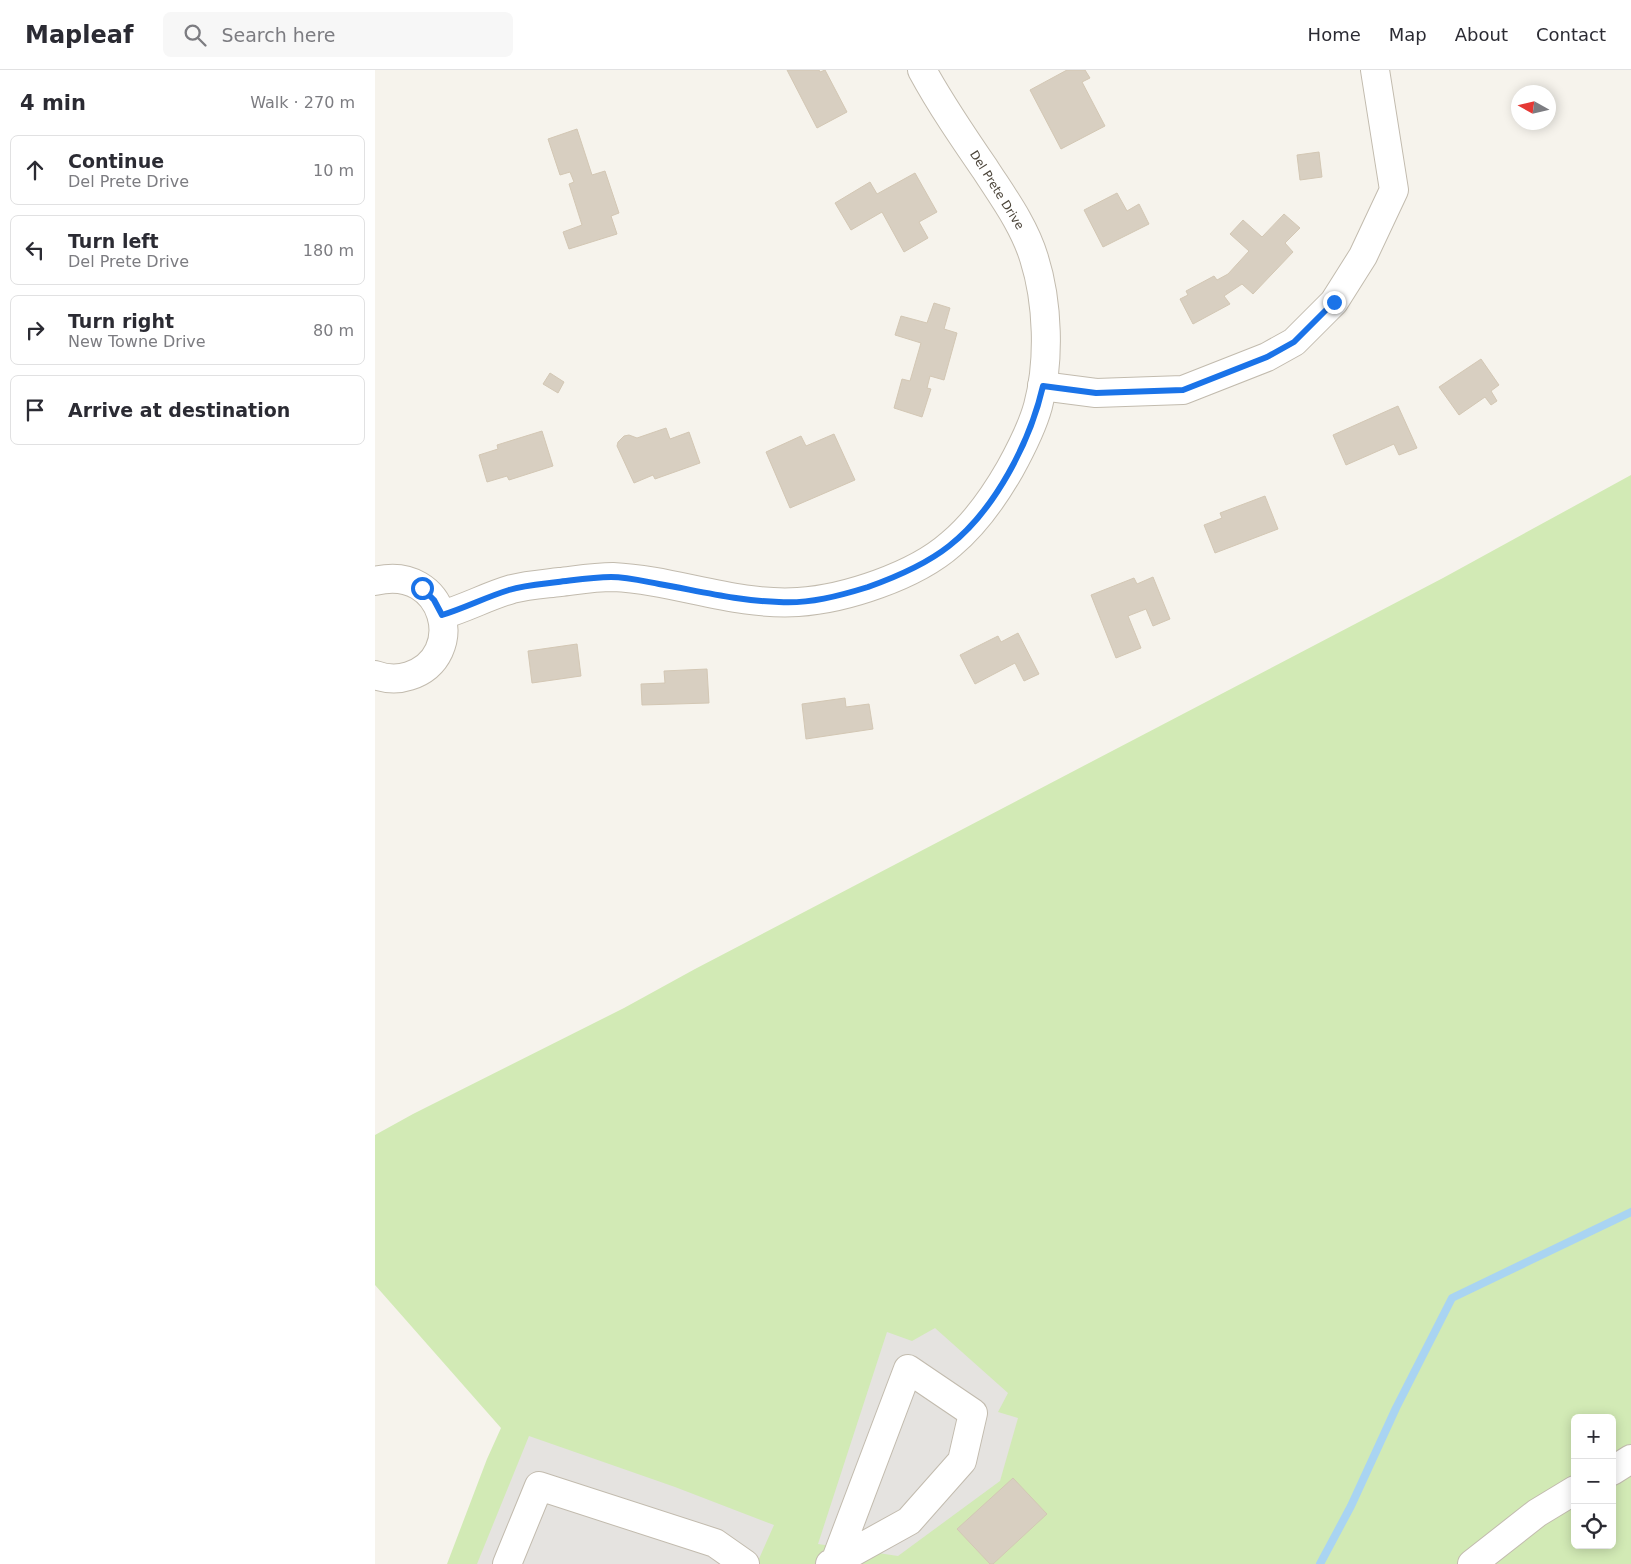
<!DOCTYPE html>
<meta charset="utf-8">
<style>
body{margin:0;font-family:"DejaVu Sans",sans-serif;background:#f7f7f7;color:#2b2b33}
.controls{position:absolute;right:15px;bottom:15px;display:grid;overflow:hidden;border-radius:8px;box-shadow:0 2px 12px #0003}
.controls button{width:45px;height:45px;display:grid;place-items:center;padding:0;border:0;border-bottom:1px solid #e1e1e2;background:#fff;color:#2b2b33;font:25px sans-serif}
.compass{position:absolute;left:1136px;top:15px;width:45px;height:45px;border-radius:50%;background:#fff;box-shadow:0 2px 12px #0003;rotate:278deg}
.stop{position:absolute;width:15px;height:15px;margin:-11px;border:4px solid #1a73e8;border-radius:50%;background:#fff}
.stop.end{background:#1a73e8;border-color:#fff;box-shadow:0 1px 5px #0008}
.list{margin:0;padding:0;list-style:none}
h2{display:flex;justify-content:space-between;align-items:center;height:65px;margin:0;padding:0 20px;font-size:21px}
h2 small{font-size:16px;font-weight:400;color:#7c7c81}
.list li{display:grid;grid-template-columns:32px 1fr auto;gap:15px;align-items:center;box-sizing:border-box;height:70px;margin:0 10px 10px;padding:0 10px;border:1px solid #e1e1e2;border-radius:8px}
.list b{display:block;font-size:19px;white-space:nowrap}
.list p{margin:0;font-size:16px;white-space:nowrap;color:#7c7c81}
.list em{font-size:16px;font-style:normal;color:#7c7c81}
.icon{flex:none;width:28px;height:28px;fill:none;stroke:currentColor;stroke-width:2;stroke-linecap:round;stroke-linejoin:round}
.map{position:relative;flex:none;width:1256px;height:1494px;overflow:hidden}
header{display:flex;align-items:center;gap:30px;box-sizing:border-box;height:70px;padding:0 25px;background:#fff;border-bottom:1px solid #e1e1e2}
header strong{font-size:24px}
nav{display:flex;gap:28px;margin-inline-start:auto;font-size:18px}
.search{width:350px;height:45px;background:#f7f7f7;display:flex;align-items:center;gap:12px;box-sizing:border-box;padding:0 18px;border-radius:8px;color:#7c7c81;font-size:19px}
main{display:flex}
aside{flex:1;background:#fff}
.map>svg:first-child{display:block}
.green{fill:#d2eab5;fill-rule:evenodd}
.parking{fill:#e5e3e0}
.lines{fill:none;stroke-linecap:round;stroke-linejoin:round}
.stream{stroke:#a9d4f2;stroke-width:8}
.building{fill:#d8cfc1;stroke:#d3c7b4}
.minor-casing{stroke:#c2bbae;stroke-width:30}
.minor{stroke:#fff;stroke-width:28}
.route{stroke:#1a73e8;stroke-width:6}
.labels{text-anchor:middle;stroke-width:5;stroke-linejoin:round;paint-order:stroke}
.street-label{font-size:12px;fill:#4b4439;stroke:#fff}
</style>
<header>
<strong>Mapleaf</strong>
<div class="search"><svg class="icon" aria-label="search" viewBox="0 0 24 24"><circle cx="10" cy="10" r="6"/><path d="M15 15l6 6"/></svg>Search here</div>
<nav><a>Home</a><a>Map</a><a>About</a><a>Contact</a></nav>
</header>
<main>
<aside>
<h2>4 min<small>Walk · 270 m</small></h2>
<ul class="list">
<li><svg class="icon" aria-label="ahead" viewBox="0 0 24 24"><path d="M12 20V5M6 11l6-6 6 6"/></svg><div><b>Continue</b><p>Del Prete Drive</p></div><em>10 m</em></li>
<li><svg class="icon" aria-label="left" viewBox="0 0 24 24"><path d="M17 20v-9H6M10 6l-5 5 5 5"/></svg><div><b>Turn left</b><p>Del Prete Drive</p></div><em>180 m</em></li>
<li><svg class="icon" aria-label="right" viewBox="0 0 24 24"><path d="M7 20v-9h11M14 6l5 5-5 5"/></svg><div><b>Turn right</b><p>New Towne Drive</p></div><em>80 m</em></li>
<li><svg class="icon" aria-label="arrive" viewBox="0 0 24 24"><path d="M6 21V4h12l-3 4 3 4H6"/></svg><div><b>Arrive at destination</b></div></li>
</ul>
</aside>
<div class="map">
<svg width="1256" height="1494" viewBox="0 0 1256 1494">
<rect width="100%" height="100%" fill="#f6f3ec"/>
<path class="green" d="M 1256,405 L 1256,1494 L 72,1494 L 112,1389 L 126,1358 L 0,1215 L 0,1065 L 38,1044 L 249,938 L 320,899 L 1068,508 ZM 1200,1348 L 1237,1348 L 1237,1475 L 1200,1475 Z"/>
<g class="parking">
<polygon points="560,1258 633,1323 623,1342 643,1348 625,1411 523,1486 443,1474 512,1262 537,1271"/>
<polygon points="154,1366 300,1417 399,1455 383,1491 353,1480 347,1494 102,1494"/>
</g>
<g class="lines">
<polyline class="stream" points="945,1494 976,1436 1021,1338 1077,1228 1256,1142"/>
</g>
<g class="building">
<polygon points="412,0 444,0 445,2 450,0 472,42 442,58"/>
<polygon points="692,0 710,0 715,8 707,12 730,56 686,79 655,20"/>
<polygon points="202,59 217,105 230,101 244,143 236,146 242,164 194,179 188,162 207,155 194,114 199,112 195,102 185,105 173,69"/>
<polygon points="944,82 947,107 925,110 922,85"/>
<polygon points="540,103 562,142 544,152 553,168 529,182 507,142 476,160 460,133 495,112 502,124"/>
<polygon points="742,123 752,141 764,134 774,154 728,177 709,140"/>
<polygon points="909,144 925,158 910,173 918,182 878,224 867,214 849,226 855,234 818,254 805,229 813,225 811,221 839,206 842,210 853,204 874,181 855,164 868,150 887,167"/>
<polygon points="559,233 575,238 569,259 582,263 569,310 555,306 552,318 556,319 547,347 519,338 527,309 535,311 546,273 520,265 526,246 552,253"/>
<polygon points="1106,289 1124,315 1116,321 1122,331 1116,335 1110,327 1084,345 1064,317"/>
<polygon points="175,303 189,312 183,323 168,314"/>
<polygon points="1023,336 1042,378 1024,385 1019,374 971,395 958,365"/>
<polygon points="291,358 295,369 314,362 325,393 280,409 278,405 259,413 242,376 243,372 249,366 254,365 262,368"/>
<polygon points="167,361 178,396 134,410 132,406 112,412 104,385 123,379 122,375"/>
<polygon points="459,364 480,410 415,438 391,382 426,366 431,376"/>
<polygon points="890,426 903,459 840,483 829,455 847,448 845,443"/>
<polygon points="778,507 795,549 778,556 771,539 753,546 766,578 741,588 716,525 759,508 762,514"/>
<polygon points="643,563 664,604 649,611 640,593 600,614 585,585 623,566 626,572"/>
<polygon points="202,574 206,606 157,613 153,581"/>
<polygon points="332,599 334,633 267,635 266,614 290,613 289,601"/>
<polygon points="470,628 471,637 494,634 498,659 431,669 427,634"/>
<polygon points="638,1408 672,1444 618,1494 615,1494 582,1459"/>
</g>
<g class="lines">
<g class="minor-casing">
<g id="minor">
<polyline points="667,316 721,323 808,320 892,287 919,272 959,232 988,186 1019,120 1000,0"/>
<path d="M 0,511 C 71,493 94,587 34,606 C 22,610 11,609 0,605"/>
<path d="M 67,545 C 91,538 113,526 137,519 C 153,515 169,514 185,512 C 202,510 220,507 238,507 C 300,510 360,536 423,532 C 470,529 540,506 576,474 C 601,453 619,427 635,399 C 646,379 657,358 663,336 C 675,291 673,232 659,188 C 649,155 628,127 610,99 C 588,67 566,35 547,0"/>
<polyline points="1237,1401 1256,1389"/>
<polyline points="132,1494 164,1416 340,1473 370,1494"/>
<polyline points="455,1494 460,1492 534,1451 587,1391 598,1343 533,1299 460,1492"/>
<polyline points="1097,1494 1162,1443 1200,1420"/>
</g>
</g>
<use href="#minor" class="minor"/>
</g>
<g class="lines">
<path class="route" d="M 47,518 L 59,530 L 67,545 C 90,538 111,527 134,520 C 150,515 167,514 183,512 C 200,510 218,507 236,507 C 252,507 268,511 284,514 C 324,521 364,531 404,532 C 434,534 464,526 493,517 C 521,507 550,495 574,476 C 620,440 655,372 668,316 L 721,323 L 808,320 L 892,287 L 919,272 L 959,232"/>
</g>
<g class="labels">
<g class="street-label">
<text transform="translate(622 120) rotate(58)" y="4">Del Prete Drive</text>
</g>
</g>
</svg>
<div class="controls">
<button>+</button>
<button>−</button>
<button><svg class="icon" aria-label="locate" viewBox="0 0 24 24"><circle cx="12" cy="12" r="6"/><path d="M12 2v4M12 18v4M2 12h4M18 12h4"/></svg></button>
</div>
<svg class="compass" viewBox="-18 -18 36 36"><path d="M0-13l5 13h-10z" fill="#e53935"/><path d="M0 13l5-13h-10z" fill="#7c7c81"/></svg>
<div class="stop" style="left:47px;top:518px"></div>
<div class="stop end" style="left:959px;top:232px"></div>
</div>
</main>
